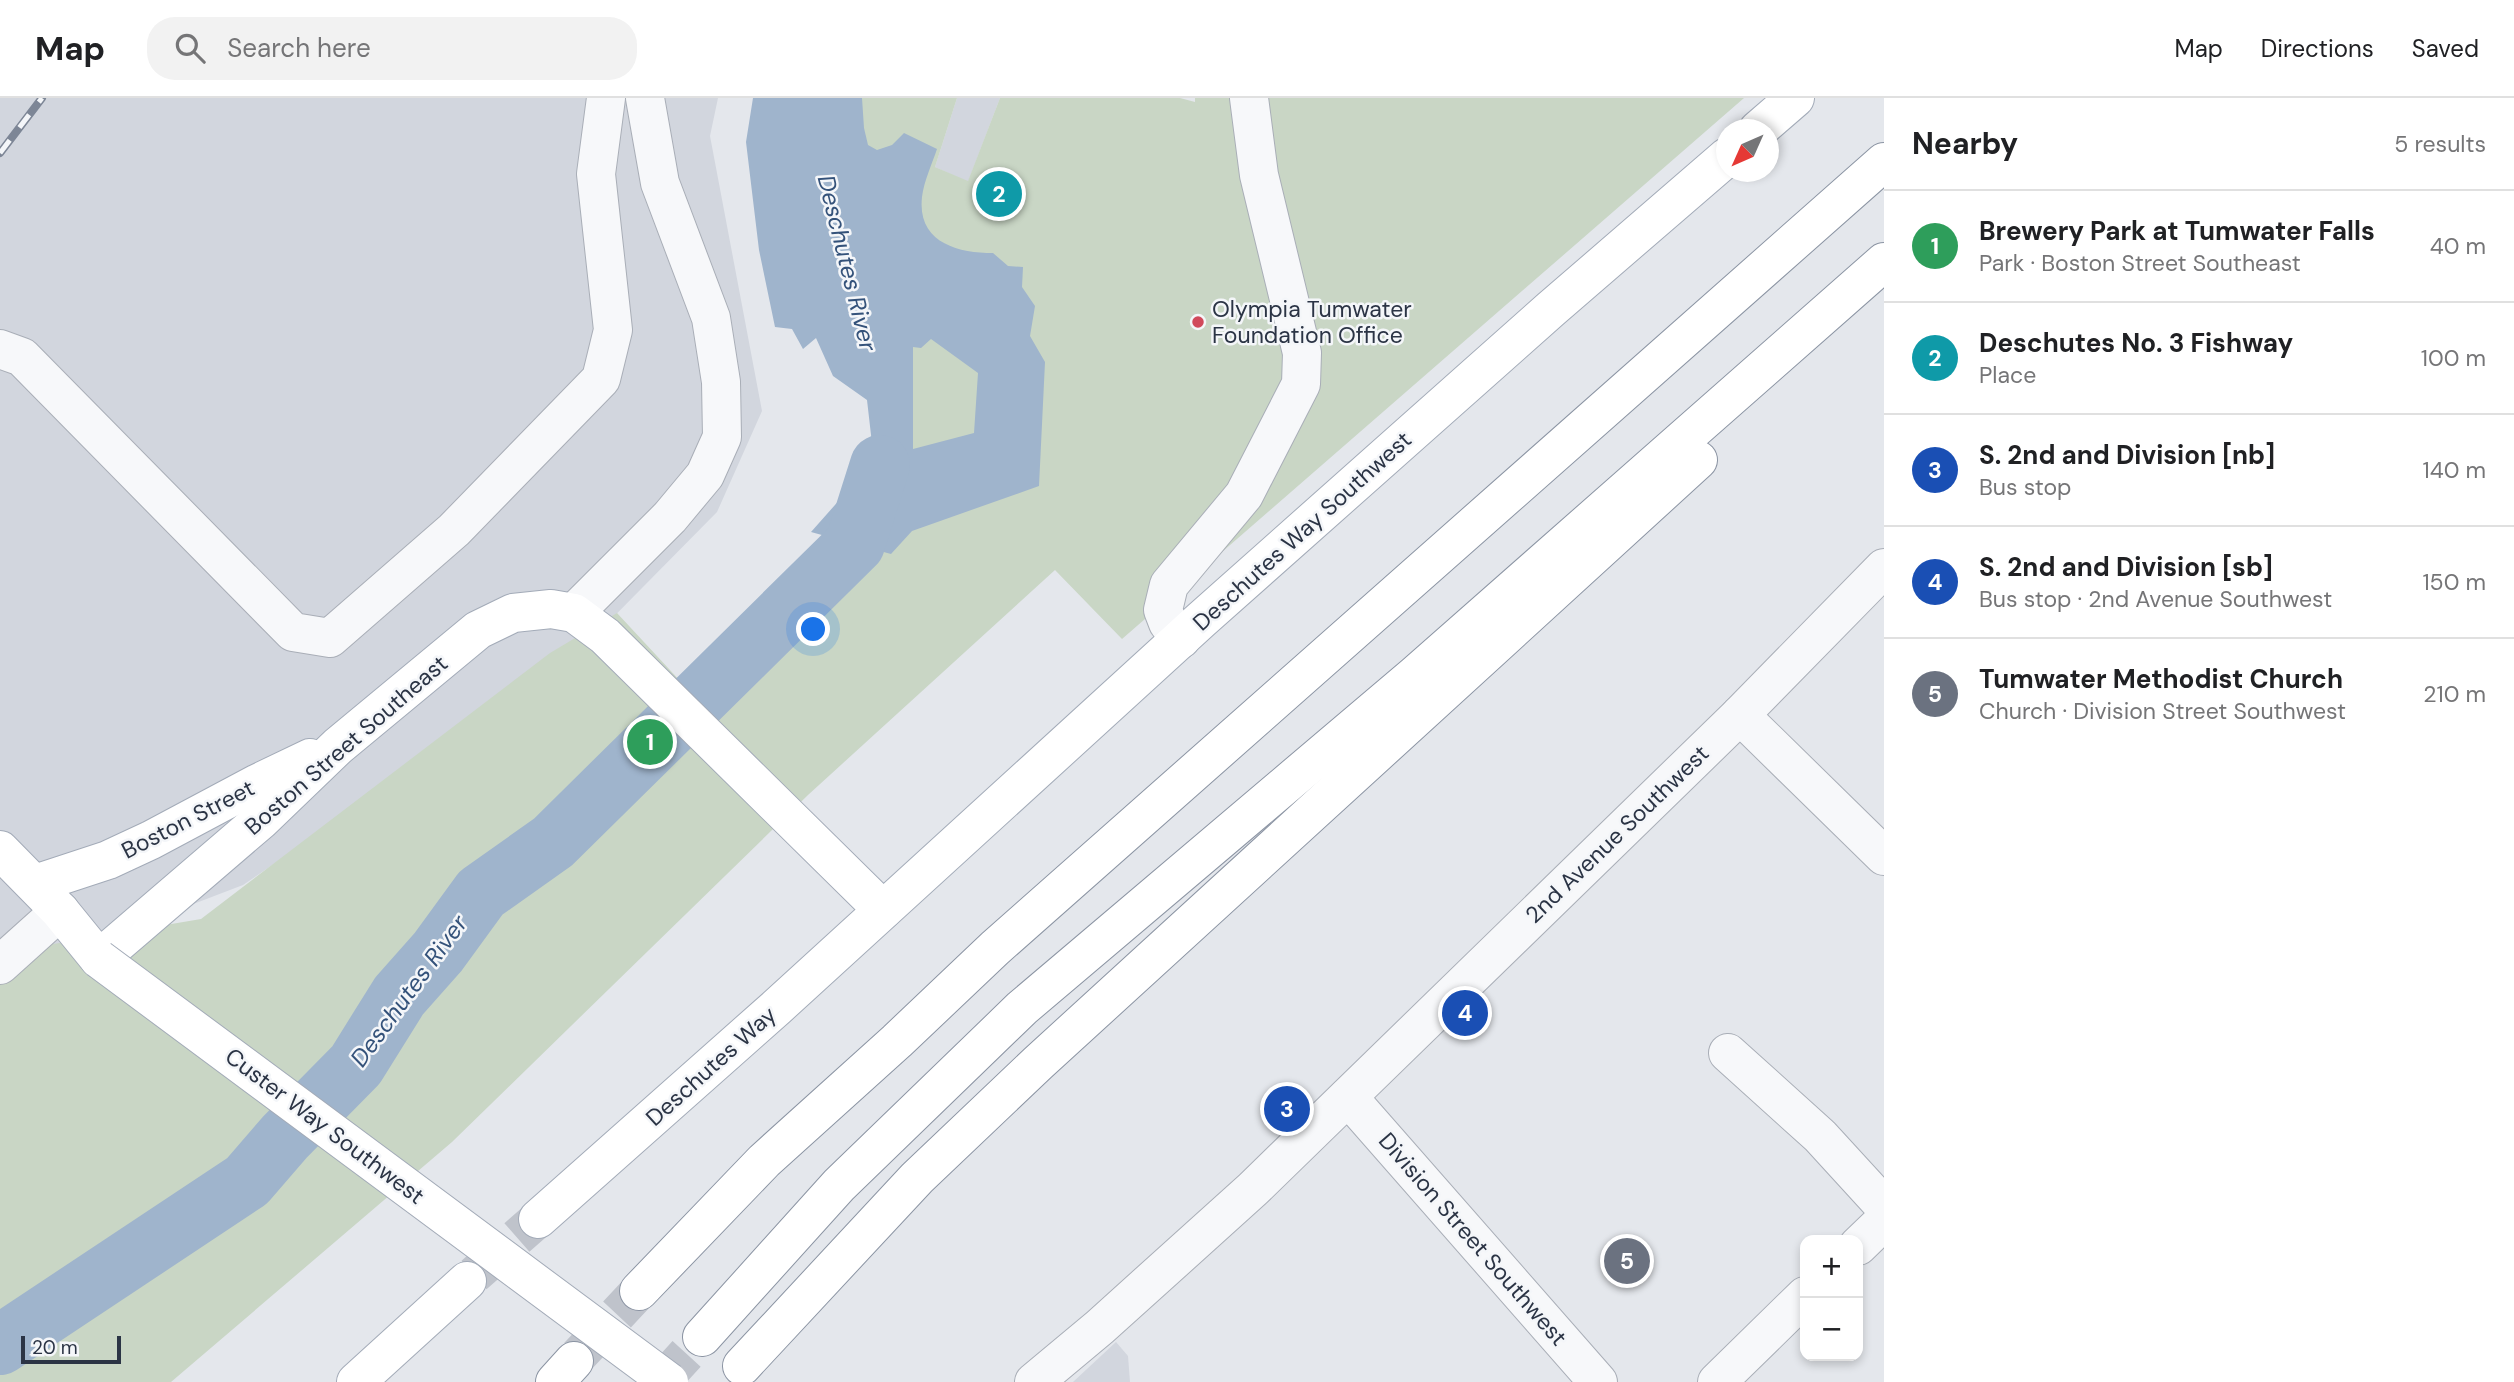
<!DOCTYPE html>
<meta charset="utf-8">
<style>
body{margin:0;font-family:"DM Sans",sans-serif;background:#f2f2f2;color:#202124}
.controls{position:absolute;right:21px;bottom:21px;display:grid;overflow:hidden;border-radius:14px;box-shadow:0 4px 10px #0003}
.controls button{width:63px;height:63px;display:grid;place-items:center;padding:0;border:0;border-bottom:2px solid #e0e0e0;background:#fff;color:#202124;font:35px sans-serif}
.compass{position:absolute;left:1716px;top:21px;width:63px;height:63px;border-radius:50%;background:#fff;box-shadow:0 4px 10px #0003;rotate:225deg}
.scale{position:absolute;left:21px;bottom:18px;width:100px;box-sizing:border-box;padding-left:7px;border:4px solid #2b3445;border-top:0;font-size:19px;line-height:24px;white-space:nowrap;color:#2b3445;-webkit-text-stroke:5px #f4f6f9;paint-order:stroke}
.you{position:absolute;left:814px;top:532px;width:24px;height:24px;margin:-18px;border:5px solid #fff;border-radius:50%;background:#1a73e8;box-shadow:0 0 0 10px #1a73e833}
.badge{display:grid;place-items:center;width:46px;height:46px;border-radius:50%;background:#111827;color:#fff;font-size:23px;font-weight:700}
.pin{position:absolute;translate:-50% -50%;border:4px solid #fff;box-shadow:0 2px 7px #0006}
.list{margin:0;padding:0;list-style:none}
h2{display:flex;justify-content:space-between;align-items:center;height:91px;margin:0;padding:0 28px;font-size:30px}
h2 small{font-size:23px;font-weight:400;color:#757577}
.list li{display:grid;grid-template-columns:46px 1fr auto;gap:21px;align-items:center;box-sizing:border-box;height:112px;padding:0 28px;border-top:2px solid #e0e0e0}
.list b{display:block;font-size:26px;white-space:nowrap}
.list p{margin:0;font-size:23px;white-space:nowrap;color:#757577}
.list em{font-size:23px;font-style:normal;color:#757577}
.icon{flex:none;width:38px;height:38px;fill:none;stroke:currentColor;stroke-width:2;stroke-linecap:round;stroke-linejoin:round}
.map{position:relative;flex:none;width:1884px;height:1284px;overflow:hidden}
header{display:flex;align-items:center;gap:42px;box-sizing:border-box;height:98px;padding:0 35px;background:#fff;border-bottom:2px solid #e0e0e0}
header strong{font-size:33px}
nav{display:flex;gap:38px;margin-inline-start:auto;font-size:24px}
.search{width:490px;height:63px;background:#f2f2f2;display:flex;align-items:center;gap:18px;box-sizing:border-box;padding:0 24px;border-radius:28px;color:#757577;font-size:26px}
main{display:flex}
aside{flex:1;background:#fff}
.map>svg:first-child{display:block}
.built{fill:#d2d6de}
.green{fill:#c9d6c5}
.water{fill:#9fb4cc;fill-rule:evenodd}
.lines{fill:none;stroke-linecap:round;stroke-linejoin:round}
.river{stroke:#9fb4cc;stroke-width:60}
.major-tunnel{stroke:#bfc3cb;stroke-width:38;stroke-dasharray:38 19;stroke-linecap:butt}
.highway-tunnel{stroke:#bfc3cb;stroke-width:38;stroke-dasharray:38 19;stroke-linecap:butt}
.minor-casing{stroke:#a9aeb7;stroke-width:40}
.major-casing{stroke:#a3abb8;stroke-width:40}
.highway-casing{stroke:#8b94a3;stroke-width:40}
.minor{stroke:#f7f8fa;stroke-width:38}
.major{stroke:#fff;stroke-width:38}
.highway{stroke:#fff;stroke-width:38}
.rail-casing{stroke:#7d8696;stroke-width:8}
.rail{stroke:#f4f6f9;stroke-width:5;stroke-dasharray:16;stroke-linecap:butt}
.major-bridge-casing{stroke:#a3abb8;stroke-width:40;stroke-linecap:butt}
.major-bridge{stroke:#fff;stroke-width:38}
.poi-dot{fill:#d1495b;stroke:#f4f6f9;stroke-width:2.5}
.labels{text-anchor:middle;stroke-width:5;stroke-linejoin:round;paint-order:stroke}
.poi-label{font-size:23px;fill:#2b3445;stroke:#f4f6f9;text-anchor:start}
.street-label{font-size:23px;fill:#2b3445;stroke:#f4f6f9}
.water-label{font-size:24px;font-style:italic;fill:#34527a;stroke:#f4f6f9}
</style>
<header>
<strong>Map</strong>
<div class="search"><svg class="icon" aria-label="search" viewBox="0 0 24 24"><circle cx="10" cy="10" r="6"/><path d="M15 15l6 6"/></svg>Search here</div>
<nav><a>Map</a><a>Directions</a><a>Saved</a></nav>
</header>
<main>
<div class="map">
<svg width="1884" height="1284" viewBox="0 0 1884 1284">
<rect width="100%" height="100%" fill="#e4e7ec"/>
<g class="built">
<polygon points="0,0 718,0 710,38 762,313 717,414 567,566 243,787 0,880"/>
<polygon points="957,0 1000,0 968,84 935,69"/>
<polygon points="1116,1244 1128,1258 1130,1284 1073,1284"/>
</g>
<polygon class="green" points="823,0 957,0 935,69 968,83 1000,0 1180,0 1195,4 1195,0 1744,0 1122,541 1055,472 808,697 452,1044 171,1284 0,1284 0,877 24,851 201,821 550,555 617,515 695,599 763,540 855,446 882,361"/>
<path class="water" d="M 753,0 L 862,0 L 864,30 L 868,47 L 877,52 L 892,47 L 904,35 L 937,51 C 932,66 924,83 922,99 C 917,144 957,155 993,155 L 1008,168 L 1023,169 L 1022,189 L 1035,208 L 1030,238 L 1045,264 L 1039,388 L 912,433 L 891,456 L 811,434 L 874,363 L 867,302 L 833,278 L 816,240 L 803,251 L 792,231 L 775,229 L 759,152 L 746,44 ZM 931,241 L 978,275 L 974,335 L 913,351 L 913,249 L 921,250 Z"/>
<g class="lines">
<polyline class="river" points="0,1247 247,1083 285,1039 356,967 399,898 438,854 481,795 553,744 855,446 880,367"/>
<polyline class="major-tunnel" points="474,1177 538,1121"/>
<g class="highway-tunnel">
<polyline points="578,1258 639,1193"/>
<polyline points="661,1284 702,1239"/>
</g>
<g class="minor-casing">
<g id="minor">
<polyline points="0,251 22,259 293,534 330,540 454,432 601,281 613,232 596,76 606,0"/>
<polyline points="574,515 670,419 705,377 722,339 721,284 711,220 660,85 645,0"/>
<polyline points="1181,541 1168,525 1163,512 1169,487 1244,397 1301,286 1302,255 1259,77 1249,0"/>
<polyline points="1740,617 1884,758"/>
<polyline points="0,867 60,813"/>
<polyline points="1728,955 1820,1038 1884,1108"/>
<polyline points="1348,999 1598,1284"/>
<polyline points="1858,1148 1884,1123"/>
<polyline points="1034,1284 1100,1229 1253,1091 1740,617 1884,470"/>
<polyline points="1717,1284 1805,1198"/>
</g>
</g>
<g class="major-casing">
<g id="major">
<polyline points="1758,32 1795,0"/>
<polyline points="0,752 60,813 99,861 261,722 338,648 478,532 513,515 551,511 574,515 605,538 883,812"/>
<polyline points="35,786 108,762 151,742 258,685 310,660"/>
<polyline points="538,1121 777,909 1201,522 1551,211 1727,59"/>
<polyline points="356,1284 467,1183"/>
</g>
</g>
<g class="highway-casing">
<g id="highway">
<polyline points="639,1193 764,1063 897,943 995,850 1884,64"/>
<polyline points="702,1239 839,1087 1022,910 1415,577 1884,164"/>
<polyline points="742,1268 917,1080 1038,965 1698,362"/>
<polyline points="555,1284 574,1263"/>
</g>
</g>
<use href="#minor" class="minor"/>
<use href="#major" class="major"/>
<use href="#highway" class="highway"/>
<g class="rail-casing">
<polyline id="rail" points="0,55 42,0"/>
</g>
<use href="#rail" class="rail"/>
<g class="major-bridge-casing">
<polyline id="major-bridge" points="99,861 669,1284"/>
</g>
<use href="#major-bridge" class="major-bridge"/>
</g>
<circle class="poi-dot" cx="1198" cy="224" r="7"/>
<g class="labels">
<g class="poi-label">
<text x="1212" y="219">Olympia Tumwater<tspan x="1212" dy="26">Foundation Office</tspan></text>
</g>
<g class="street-label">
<text transform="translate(1302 433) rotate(-42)" y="8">Deschutes Way Southwest</text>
<text transform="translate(346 647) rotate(-41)" y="8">Boston Street Southeast</text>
<text transform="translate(188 721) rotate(-27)" y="8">Boston Street</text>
<text transform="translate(1617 736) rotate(-44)" y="8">2nd Avenue Southwest</text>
<text transform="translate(711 968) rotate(-42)" y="8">Deschutes Way</text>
<text transform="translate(325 1028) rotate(37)" y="8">Custer Way Southwest</text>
<text transform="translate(1473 1141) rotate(49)" y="8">Division Street Southwest</text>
</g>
<g class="water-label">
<text transform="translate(847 165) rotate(76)" y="8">Deschutes River</text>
<text transform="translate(409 893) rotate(-54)" y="8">Deschutes River</text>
</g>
</g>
</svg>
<div class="controls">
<button>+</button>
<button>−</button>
</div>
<svg class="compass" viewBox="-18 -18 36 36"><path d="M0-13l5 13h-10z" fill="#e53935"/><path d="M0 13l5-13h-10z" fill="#757577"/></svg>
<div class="scale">20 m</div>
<div class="you"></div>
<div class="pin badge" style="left:650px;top:644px;background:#2e9e5b">1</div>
<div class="pin badge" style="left:999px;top:96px;background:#0f9aa8">2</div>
<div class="pin badge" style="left:1287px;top:1011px;background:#1a4fb4">3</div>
<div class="pin badge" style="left:1465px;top:915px;background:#1a4fb4">4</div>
<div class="pin badge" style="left:1627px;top:1163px;background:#6b7280">5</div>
</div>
<aside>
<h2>Nearby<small>5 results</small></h2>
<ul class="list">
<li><span class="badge" style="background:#2e9e5b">1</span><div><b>Brewery Park at Tumwater Falls</b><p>Park · Boston Street Southeast</p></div><em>40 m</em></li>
<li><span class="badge" style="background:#0f9aa8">2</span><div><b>Deschutes No. 3 Fishway</b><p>Place</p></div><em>100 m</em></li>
<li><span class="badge" style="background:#1a4fb4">3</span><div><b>S. 2nd and Division [nb]</b><p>Bus stop</p></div><em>140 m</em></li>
<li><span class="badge" style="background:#1a4fb4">4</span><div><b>S. 2nd and Division [sb]</b><p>Bus stop · 2nd Avenue Southwest</p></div><em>150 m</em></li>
<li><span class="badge" style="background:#6b7280">5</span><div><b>Tumwater Methodist Church</b><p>Church · Division Street Southwest</p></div><em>210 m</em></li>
</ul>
</aside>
</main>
